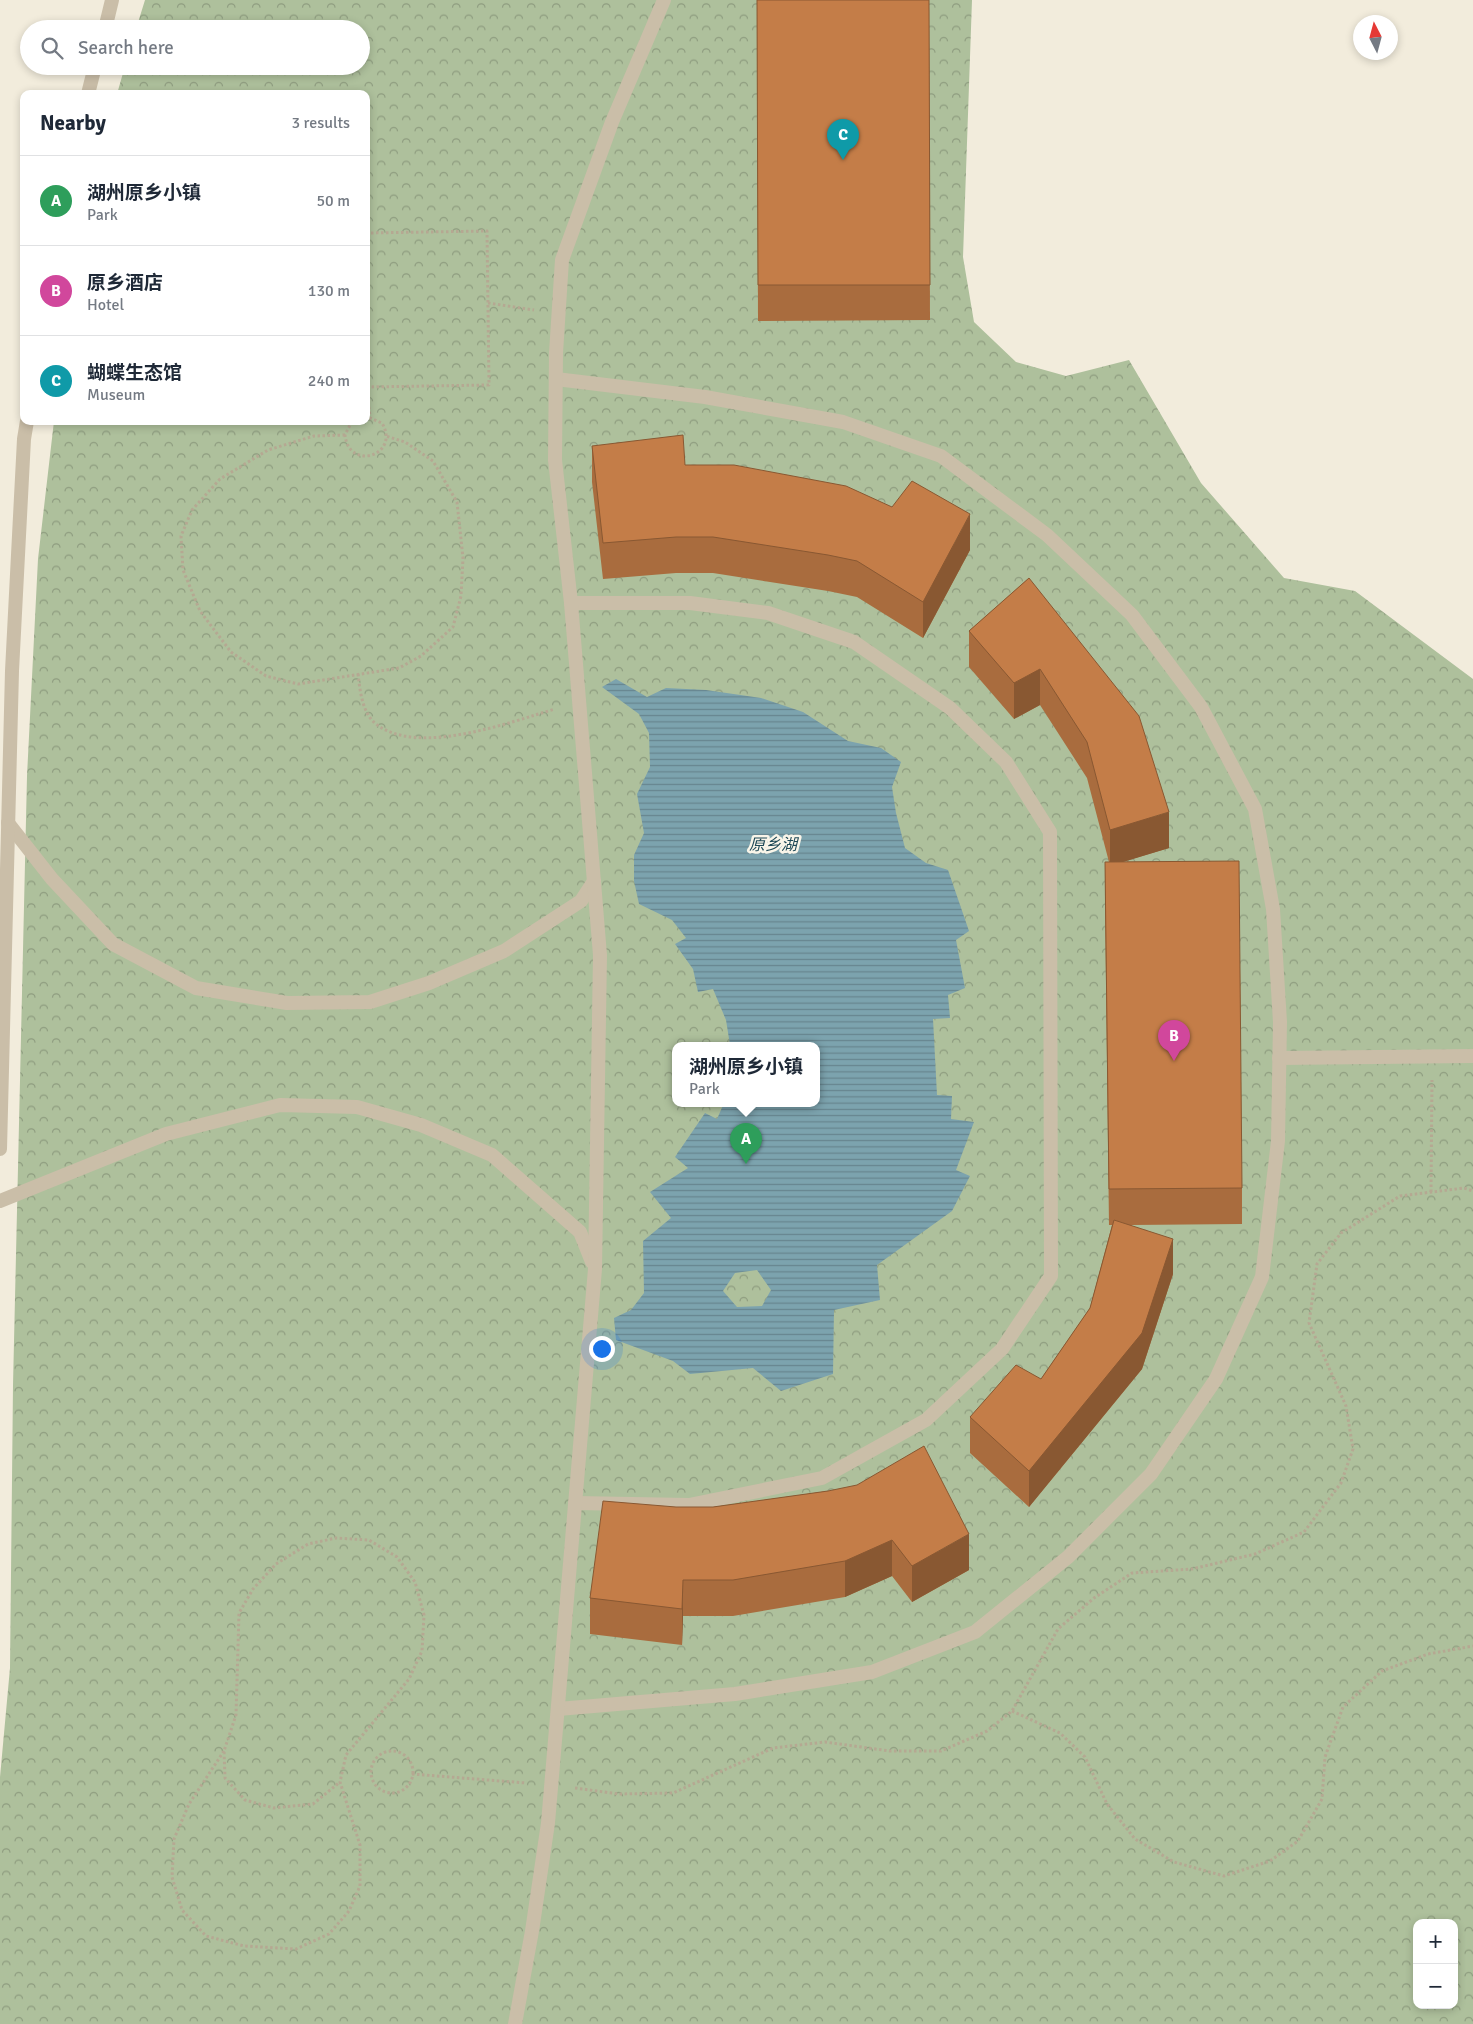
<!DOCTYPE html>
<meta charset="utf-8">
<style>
body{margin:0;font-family:Signika,"Noto Sans SC",sans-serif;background:#f2f2f3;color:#1f2937}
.controls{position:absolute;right:15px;bottom:15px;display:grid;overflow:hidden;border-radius:10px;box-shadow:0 2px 8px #0003}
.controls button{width:45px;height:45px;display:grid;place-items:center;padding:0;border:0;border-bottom:1px solid #e0e1e3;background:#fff;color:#1f2937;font:25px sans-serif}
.compass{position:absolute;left:1353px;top:15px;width:45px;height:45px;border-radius:50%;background:#fff;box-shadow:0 2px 8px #0003;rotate:354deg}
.you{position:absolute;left:601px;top:1348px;width:18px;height:18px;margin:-12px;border:4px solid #fff;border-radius:50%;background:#1a73e8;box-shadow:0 0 0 8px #1a73e833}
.badge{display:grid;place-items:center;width:32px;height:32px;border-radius:50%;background:#0f766e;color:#fff;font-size:16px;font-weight:700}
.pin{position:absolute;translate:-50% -41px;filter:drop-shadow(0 1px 2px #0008)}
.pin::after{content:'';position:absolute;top:26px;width:18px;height:15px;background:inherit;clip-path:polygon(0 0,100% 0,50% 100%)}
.popup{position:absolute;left:672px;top:1042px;width:148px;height:65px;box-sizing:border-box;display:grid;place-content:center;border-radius:10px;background:#fff;filter:drop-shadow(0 1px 4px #0005);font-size:16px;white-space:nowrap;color:#747a83}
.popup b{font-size:19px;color:#1f2937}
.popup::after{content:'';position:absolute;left:50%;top:100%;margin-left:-10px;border:10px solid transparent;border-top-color:#fff}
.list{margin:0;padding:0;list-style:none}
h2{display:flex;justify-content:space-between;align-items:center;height:65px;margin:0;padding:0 20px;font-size:21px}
h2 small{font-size:16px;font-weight:400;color:#747a83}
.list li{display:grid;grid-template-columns:32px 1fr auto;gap:15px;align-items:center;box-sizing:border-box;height:90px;padding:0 20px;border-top:1px solid #e0e1e3}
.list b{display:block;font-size:19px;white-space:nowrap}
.list p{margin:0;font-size:16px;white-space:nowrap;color:#747a83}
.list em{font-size:16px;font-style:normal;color:#747a83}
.icon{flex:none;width:28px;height:28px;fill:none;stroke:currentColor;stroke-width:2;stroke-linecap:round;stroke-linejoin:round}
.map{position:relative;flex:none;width:1473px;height:2024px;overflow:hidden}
.search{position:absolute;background:#fff;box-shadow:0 2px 8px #0003;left:20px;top:20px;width:350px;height:55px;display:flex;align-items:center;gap:12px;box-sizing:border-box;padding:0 18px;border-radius:28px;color:#747a83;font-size:19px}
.panel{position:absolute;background:#fff;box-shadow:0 2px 8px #0003;left:20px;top:90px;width:350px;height:335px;border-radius:10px}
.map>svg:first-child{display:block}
.forest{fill:url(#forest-crowns);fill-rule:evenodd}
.water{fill:url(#water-rules);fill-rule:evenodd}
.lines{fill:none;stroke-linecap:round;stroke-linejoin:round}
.path{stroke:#b5a892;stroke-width:3;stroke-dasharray:2.5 2.5;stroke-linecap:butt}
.pedestrian{stroke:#cabea8;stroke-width:14}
.minor{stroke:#cabea8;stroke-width:14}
.wall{fill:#a96c3e}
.shaded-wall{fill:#895832}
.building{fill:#c47d48;stroke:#895832}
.labels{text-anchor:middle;stroke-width:5;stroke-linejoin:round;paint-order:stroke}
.water-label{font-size:16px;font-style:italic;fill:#1f4957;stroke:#f9f5e9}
</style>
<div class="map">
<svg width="1473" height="2024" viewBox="0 0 1473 2024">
<defs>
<pattern id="forest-crowns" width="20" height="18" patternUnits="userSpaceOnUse" patternTransform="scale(1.25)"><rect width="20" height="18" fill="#aec09c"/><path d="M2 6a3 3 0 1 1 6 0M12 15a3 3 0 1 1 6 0" fill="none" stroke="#8e9c7f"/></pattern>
<pattern id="water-rules" width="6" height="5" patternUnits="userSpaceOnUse" patternTransform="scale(1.25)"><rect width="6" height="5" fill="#7ca3ae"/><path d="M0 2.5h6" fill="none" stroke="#66858e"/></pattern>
</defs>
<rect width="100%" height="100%" fill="#f2ecdc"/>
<path class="forest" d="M 145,0 L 972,0 L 963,257 L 974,322 L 1016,362 L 1066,376 L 1129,360 L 1201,483 L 1284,578 L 1355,591 L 1473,679 L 1473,2024 L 0,2024 L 0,1777 L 10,1668 L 13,1385 L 27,776 L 38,559 L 54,421 L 366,421 L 366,94 L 117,94 L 125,66 L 361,66 L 361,29 L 136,29 ZM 676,1045 L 816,1045 L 816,1103 L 676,1103 ZM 1417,1923 L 1454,1923 L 1454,2005 L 1417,2005 Z"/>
<path class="water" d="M 616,679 L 647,697 L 666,688 L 706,690 L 761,698 L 803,712 L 848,741 L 881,748 L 901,762 L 892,787 L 896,813 L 905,848 L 926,863 L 948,870 L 969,931 L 956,940 L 965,988 L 948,995 L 950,1018 L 933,1019 L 937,1095 L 952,1096 L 951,1119 L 974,1122 L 956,1170 L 970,1176 L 952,1211 L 877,1265 L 880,1300 L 834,1310 L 833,1374 L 781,1391 L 753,1368 L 690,1374 L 673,1361 L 616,1340 L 614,1318 L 631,1310 L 644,1293 L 643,1241 L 671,1218 L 650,1192 L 688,1168 L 675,1157 L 705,1113 L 717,1119 L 724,1103 L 816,1103 L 816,1045 L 730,1045 L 726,1020 L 713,989 L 698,992 L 693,969 L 675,944 L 686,938 L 672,920 L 639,904 L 634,881 L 634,855 L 644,833 L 637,794 L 650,767 L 649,733 L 639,714 L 602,687 ZM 757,1270 L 771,1290 L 762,1306 L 737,1307 L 723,1291 L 735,1273 Z"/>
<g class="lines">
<g class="path">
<polyline points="366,233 487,231 489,385 366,387"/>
<polyline points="488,303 534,310"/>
<polyline points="366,387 370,416"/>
<path d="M 352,421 L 345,435 C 349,472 401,455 382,423 L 366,416"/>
<polyline points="345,435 314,436 268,450 220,479 192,510 181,536 183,570 200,611 231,652 266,676 298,684 399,668 421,656 453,627 461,596 463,558 457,502 433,461 405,442 386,436"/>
<path d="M 358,674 C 360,690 362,713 376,724 C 418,757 510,722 555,709"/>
<polyline points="1431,1192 1432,1080"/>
<polyline points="1012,1711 1060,1733 1085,1757 1107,1804 1135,1839 1174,1862 1224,1876 1270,1861 1298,1841 1322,1799 1325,1757 1343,1707 1382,1671 1428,1654 1473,1646"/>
<polyline points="224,1751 189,1804 174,1839 172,1877 182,1910 206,1936 244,1946 296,1949 329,1934 349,1911 360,1886 360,1845 340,1782 346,1755 409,1679 422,1651 424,1615 415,1582 397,1557 369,1540 336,1538 308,1544 276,1564 253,1589 239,1613 236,1715 224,1751 225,1778 245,1800 274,1808 313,1804 340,1782"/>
<circle cx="392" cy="1772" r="21"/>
<polyline points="412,1774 526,1783"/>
<polyline points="575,1788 619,1794 673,1793 773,1748 825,1742 890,1751 941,1751 987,1731 1012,1711 1058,1629 1094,1598 1132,1573 1192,1569 1255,1554 1304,1532 1341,1483 1353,1449 1346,1406 1309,1323 1317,1264 1341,1233 1400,1196 1464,1188 1473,1191"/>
</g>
<polyline class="pedestrian" points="571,603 690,603 768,613 854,642 950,708 1006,762 1050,832 1051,1276 1002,1349 926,1420 822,1478 689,1505 575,1503"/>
<g class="minor">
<polyline points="105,29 112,0"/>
<polyline points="88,94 95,66"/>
<polyline points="556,379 705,397 843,422 941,456 1047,535 1132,615 1201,707 1255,809 1273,909 1280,1022 1278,1141 1262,1277 1216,1379 1151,1474 1068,1557 975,1632 872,1672 735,1694 558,1709"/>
<polyline points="8,823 52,879 113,944 196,988 287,1003 370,1002 429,983 504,951 581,901 594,881"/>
<polyline points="1279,1058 1473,1056"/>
<polyline points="0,1149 12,671 24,439 27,421"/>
<polyline points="0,1201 166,1134 280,1105 357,1107 421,1125 492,1155 580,1232 592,1262"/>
<polyline points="515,2024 532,1931 548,1823 595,1269 600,955 571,603 555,460 556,353 562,260 612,122 664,0"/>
</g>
</g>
<g class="wall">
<polygon points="757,0 929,0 930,320 758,321"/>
<polygon points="592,446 685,465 970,550 923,638 857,597 828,591 713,573 676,573 603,579 592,482"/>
<polygon points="1029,578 1169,848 1122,862 1242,1188 1242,1224 1131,1225 1173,1274 1142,1369 1029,1507 970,1453 970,1417 1041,1379 1090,1308 1112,1225 1109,1225 1105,898 1105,862 1109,862 1087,778 1040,705 1014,719 969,667 969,631"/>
<polygon points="828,1491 969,1570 912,1602 892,1576 845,1597 733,1616 683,1616 682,1645 590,1634 590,1598 676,1507 713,1507"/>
</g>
<g class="shaded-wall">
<polygon points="970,514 970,550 923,638 923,602"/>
<polygon points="1040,669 1040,705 1014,719 1014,683"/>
<polygon points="1169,812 1169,848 1110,866 1110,830"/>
<polygon points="1173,1239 1173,1274 1142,1369 1029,1507 1029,1471"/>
<polygon points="969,1534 969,1570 912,1602 912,1566"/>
<polygon points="892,1540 892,1576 845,1597 845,1561"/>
<polygon points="683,1580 683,1616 682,1645 682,1609"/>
</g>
<g class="building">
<polygon points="757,0 929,0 930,285 758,285"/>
<polygon points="683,435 685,465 734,465 846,486 892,507 912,481 970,514 923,602 857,561 828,555 713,537 676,537 603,543 592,446"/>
<polygon points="1029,578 1139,716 1169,812 1110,830 1087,742 1040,669 1014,683 969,631"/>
<polygon points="1239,861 1242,1188 1109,1189 1105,862"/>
<polygon points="1114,1220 1173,1239 1142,1333 1029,1471 970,1417 1016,1365 1041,1379 1090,1308"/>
<polygon points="924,1446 969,1534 912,1566 892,1540 845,1561 733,1580 683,1580 682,1609 590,1598 603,1501 676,1507 713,1507 828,1491 857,1485"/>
</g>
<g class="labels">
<g class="water-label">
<text x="773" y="850">原乡湖</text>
</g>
</g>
</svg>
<div class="controls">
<button>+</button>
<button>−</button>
</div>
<svg class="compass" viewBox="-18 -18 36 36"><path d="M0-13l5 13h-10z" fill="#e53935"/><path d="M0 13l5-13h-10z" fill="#747a83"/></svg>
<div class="you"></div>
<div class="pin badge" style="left:746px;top:1164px;background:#2e9e5b">A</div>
<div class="popup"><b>湖州原乡小镇</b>Park</div>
<div class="pin badge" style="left:1174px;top:1061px;background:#d1479c">B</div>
<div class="pin badge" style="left:843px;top:160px;background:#0f9aa8">C</div>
<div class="search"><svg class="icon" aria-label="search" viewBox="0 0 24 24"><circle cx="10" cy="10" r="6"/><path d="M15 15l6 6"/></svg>Search here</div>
<section class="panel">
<h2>Nearby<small>3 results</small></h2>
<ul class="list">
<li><span class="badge" style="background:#2e9e5b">A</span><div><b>湖州原乡小镇</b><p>Park</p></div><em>50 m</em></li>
<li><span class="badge" style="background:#d1479c">B</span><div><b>原乡酒店</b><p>Hotel</p></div><em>130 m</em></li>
<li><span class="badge" style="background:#0f9aa8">C</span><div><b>蝴蝶生态馆</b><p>Museum</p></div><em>240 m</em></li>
</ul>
</section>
</div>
